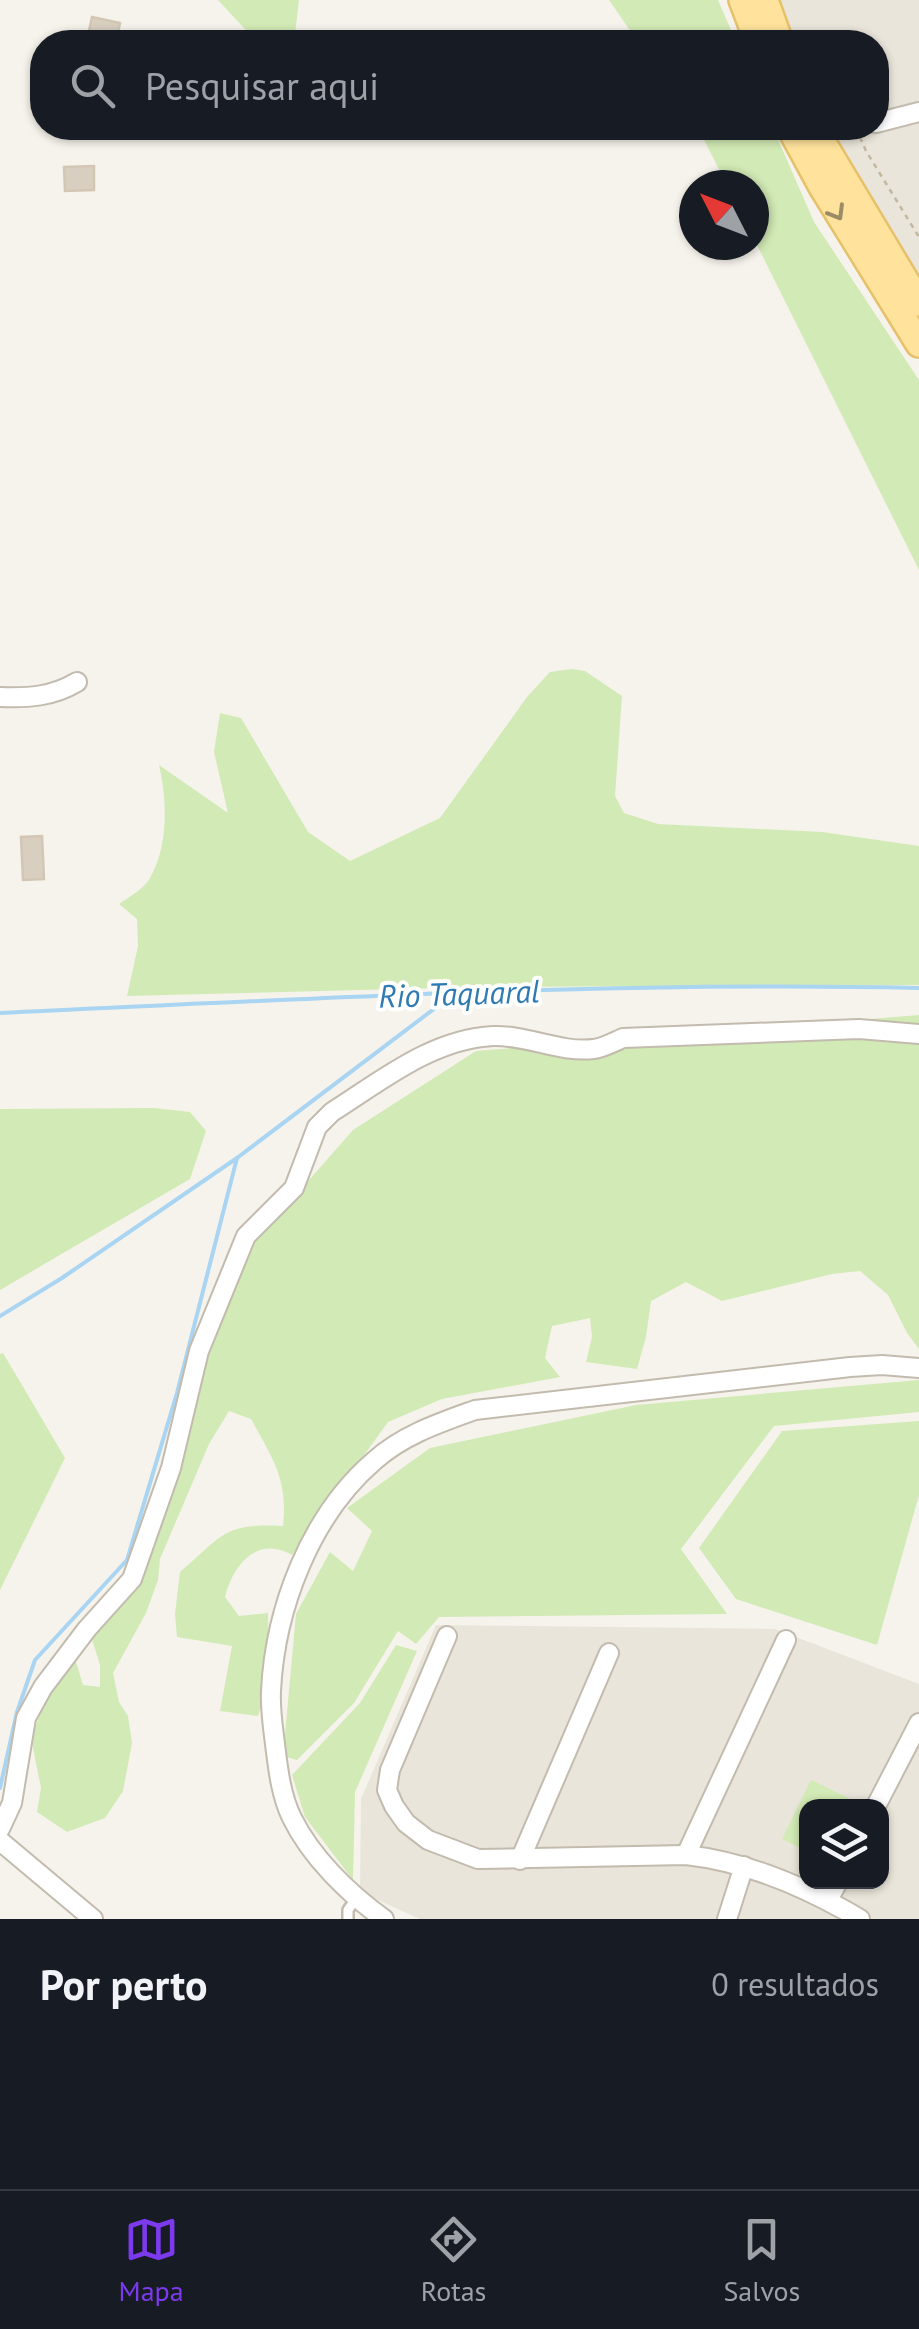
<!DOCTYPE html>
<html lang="pt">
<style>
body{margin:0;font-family:"PT Sans",sans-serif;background:#20242c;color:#f1f3f6}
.controls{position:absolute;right:30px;bottom:30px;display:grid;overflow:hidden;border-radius:20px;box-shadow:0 2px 8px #0004}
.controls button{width:90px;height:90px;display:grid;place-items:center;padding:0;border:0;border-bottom:2px solid #363941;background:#171b24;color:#f1f3f6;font:50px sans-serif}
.compass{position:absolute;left:679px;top:170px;width:90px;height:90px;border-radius:50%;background:#171b24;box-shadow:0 2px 8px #0004;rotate:312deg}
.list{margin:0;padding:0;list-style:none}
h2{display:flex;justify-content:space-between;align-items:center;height:130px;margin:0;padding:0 40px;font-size:42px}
h2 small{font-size:32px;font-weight:400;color:#9ea1a6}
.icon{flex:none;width:55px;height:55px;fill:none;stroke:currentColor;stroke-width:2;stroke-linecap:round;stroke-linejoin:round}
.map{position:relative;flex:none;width:919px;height:1919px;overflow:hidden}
.search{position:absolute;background:#171b24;box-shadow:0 2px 8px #0004;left:30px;right:30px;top:30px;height:110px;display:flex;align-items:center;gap:25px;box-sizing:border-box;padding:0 35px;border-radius:40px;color:#9ea1a6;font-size:38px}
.sheet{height:270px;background:#171b24}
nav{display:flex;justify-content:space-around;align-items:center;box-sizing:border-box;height:140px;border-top:2px solid #363941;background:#171b24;font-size:28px;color:#9ea1a6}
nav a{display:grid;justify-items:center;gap:5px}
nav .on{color:#7c3aed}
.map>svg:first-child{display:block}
.residential{fill:#eae5da;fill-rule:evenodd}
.green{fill:#d2eab5}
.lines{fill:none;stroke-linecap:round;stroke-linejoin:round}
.stream{stroke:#a9d4f2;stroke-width:4}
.building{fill:#d8cfc1;stroke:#d3c7b4;stroke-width:2.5}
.service-casing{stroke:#c2bbae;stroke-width:14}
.minor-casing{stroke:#c2bbae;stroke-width:22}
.primary-casing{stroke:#e6c16a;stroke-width:30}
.path{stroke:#c4b79f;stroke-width:2.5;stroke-dasharray:5 5;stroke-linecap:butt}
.service{stroke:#fff;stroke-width:9}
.minor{stroke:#fff;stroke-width:18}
.primary{stroke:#ffe39c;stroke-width:25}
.oneway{stroke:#9c8c66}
.labels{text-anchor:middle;stroke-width:8;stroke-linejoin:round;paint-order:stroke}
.water-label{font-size:32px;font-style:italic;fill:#2e7ab2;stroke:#fff}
</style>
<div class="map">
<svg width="919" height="1919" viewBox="0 0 919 1919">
<rect width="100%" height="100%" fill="#f6f3ec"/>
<g class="residential">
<polygon points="777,0 919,0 919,288 828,128 876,128 876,42 792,42"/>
<path d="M 436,1625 L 775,1629 L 919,1684 L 919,1919 L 420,1919 L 360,1892 L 361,1799 ZM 806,1806 L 882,1806 L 882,1882 L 806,1882 Z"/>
</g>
<g class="green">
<polygon points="218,0 299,0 294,42 257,42"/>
<polygon points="609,0 718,0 736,42 638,42"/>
<polygon points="698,128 773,128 814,222 919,380 919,570 754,239 754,185 727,185"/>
<path d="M 572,669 L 585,671 L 622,696 L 615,796 L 624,813 L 658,824 L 822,832 L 919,846 L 919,985 L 476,987 L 127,996 L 138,946 L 137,919 L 119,904 C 129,897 145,888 150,878 C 169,845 167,799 159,765 L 228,813 L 214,752 L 220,713 L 241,718 L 308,832 L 350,861 L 440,818 L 527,697 L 550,672 Z"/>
<path d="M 919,1015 L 919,1349 L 907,1333 L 888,1295 L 860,1271 L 832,1274 L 722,1301 L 686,1282 L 651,1301 L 646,1337 L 637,1369 L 586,1362 L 592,1337 L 590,1318 L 552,1326 L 545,1358 L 560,1377 L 442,1399 L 388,1422 L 292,1555 C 257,1535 233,1565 225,1597 L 239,1616 L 268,1613 L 269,1677 L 258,1716 L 220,1711 L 232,1646 L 177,1637 L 175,1614 L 180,1572 C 223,1535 223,1523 283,1526 C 288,1479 273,1459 251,1419 L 229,1411 L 209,1444 L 160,1559 L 158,1580 L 146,1613 L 113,1673 L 119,1702 L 128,1716 L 132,1743 L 123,1791 L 105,1818 L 67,1832 L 37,1812 L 41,1788 L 31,1738 L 53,1682 L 68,1660 L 76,1662 L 83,1685 L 100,1687 L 100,1665 L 91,1636 L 142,1538 L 199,1351 L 252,1245 L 353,1130 L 476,1051 Z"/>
<polygon points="154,1108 190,1112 206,1131 190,1179 0,1290 0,1109"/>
<polygon points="3,1353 65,1458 0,1590 0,1354"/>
<polygon points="919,1380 919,1412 774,1426 681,1549 727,1614 439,1617 416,1644 398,1631 354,1703 297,1760 283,1756 296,1614 330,1552 353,1571 372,1531 347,1508 430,1448 636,1405"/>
<polygon points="919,1421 919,1495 877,1645 736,1599 699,1548 782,1431"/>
<polygon points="396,1645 417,1651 355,1792 353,1880 305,1817 292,1775 360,1703"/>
<polygon points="811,1780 865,1806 806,1806 806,1851 782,1839"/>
</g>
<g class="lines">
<g class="stream">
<path d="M 0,1013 C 306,999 613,981 919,988"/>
<polyline points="0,1316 62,1278 237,1158"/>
<polyline points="0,1788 17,1712 35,1660 127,1560 177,1393 237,1158 455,993"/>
</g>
</g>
<g class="building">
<polygon points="92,17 120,23 116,42 87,40"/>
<polygon points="94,166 94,190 65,191 64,167"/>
<polygon points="42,836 44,879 23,880 21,837"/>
</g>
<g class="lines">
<g class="service-casing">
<polyline id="service" points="348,1919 348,1910 357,1897"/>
</g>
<g class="minor-casing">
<g id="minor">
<polyline points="876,123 919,112"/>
<path d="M 0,697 C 28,698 52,697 77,682"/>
<path d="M 447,1636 L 390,1770 L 387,1790 L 394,1806 L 406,1823 L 428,1840 L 478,1859 L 686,1855 C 749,1862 806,1887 860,1919"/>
<polyline points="876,1806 919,1723"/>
<path d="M 0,1829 L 12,1803 L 26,1718 L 43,1687 L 87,1629 L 132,1579 L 171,1468 L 199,1351 L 246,1236 L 294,1188 L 317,1127 L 332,1112 C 381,1081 432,1039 493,1036 C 528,1035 559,1053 594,1049 C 603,1048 614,1042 623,1038 L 859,1029 L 919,1034"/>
<polyline points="0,1841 93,1919"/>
<polyline points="686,1855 786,1640"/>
<polyline points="520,1860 609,1653"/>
<polyline points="828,1900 838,1882"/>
<path d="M 384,1919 C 349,1894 311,1857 292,1818 C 281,1796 278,1769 275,1744 C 273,1727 270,1709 271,1691 C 275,1609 310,1516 374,1461 C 403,1435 439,1423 475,1410 L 850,1367 L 882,1365 L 919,1368"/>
<polyline points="727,1919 744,1866"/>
</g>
</g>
<g class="primary-casing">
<g id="primary">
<polyline points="742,0 758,42"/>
<polyline points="765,0 780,42"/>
<polyline points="790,128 822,187 919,344"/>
<polyline points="814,128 919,303"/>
</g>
</g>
<polyline class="path" points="856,128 866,151 919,237"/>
<use href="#service" class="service"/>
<use href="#minor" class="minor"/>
<use href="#primary" class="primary"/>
</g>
<defs><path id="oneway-chevron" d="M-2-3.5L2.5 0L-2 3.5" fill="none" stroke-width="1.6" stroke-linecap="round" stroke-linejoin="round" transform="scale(2.5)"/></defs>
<use class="oneway" href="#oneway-chevron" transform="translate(837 213) rotate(59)"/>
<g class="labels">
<g class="water-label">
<text transform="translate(459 994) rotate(-2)" y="11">Rio Taquaral</text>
</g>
</g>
</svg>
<div class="controls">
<button><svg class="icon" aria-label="layers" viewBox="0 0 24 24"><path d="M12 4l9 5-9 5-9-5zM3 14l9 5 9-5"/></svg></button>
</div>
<svg class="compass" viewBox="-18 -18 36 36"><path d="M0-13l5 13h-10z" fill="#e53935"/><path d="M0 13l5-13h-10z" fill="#9ea1a6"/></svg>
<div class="search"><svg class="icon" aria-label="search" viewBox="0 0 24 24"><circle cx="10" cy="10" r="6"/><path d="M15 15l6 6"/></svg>Pesquisar aqui</div>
</div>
<section class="sheet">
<h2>Por perto<small>0 resultados</small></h2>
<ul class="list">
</ul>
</section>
<nav>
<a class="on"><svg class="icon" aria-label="map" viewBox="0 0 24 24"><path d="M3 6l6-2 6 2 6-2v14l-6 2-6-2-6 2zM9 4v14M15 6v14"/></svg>Mapa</a>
<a><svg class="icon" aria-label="directions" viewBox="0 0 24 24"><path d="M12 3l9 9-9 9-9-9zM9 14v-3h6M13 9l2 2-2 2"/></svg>Rotas</a>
<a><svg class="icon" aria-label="saved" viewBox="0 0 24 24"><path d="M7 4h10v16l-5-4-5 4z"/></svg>Salvos</a>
</nav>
